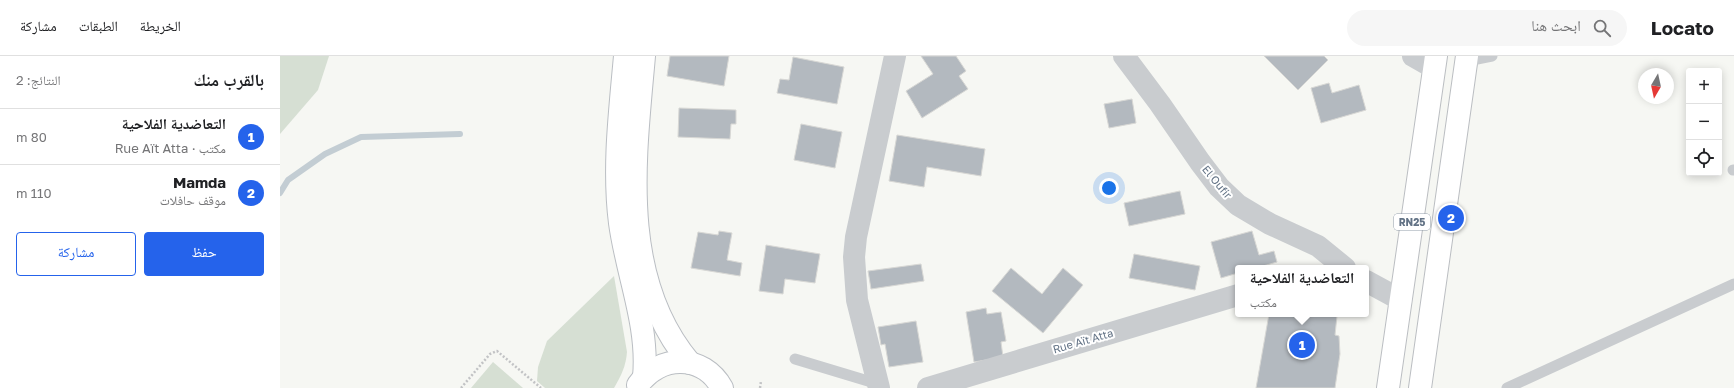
<!DOCTYPE html>
<html lang="ar">
<meta charset="utf-8">
<style>
body{margin:0;font-family:"Golos Text","Noto Naskh Arabic",sans-serif;background:#f6f6f6;color:#202124;direction:rtl}
.controls{position:absolute;right:12px;top:12px;display:grid;overflow:hidden;border-radius:4px;box-shadow:0 2px 10px #0003}
.controls button{width:36px;height:36px;display:grid;place-items:center;padding:0;border:0;border-bottom:1px solid #e0e0e0;background:#fff;color:#202124;font:20px sans-serif}
.compass{position:absolute;left:1358px;top:12px;width:36px;height:36px;border-radius:50%;background:#fff;box-shadow:0 2px 10px #0003;rotate:189deg}
.you{position:absolute;left:829px;top:132px;width:14px;height:14px;margin:-10px;border:3px solid #fff;border-radius:50%;background:#1a73e8;box-shadow:0 0 0 6px #1a73e833}
.badge{display:grid;place-items:center;width:26px;height:26px;border-radius:50%;background:#2563eb;color:#fff;font-size:13px;font-weight:700}
.pin{position:absolute;translate:-50% -50%;border:2px solid #fff;box-shadow:0 1px 4px #0006}
.popup{position:absolute;left:955px;top:209px;width:134px;height:52px;box-sizing:border-box;display:grid;place-content:center;border-radius:4px;background:#fff;filter:drop-shadow(0 1px 3px #0005);font-size:13px;white-space:nowrap;color:#757577}
.popup b{font-size:15px;color:#202124}
.popup::after{content:'';position:absolute;left:50%;top:100%;margin-left:-8px;border:8px solid transparent;border-top-color:#fff}
.list{margin:0;padding:0;list-style:none}
h2{display:flex;justify-content:space-between;align-items:center;height:52px;margin:0;padding:0 16px;font-size:17px}
h2 small{font-size:13px;font-weight:400;color:#757577}
.list li{display:grid;grid-template-columns:26px 1fr auto;gap:12px;align-items:center;box-sizing:border-box;height:56px;padding:0 16px;border-top:1px solid #e0e0e0}
.list b{display:block;font-size:15px;white-space:nowrap}
.list p{margin:0;font-size:13px;white-space:nowrap;color:#757577}
.list em{font-size:13px;font-style:normal;color:#757577}
.actions{display:flex;gap:8px;padding:12px 16px}
.actions a{flex:1;padding:9px 0;border:1px solid #2563eb;border-radius:4px;text-align:center;font-size:14px;color:#2563eb}
.actions .main{background:#2563eb;color:#fff}
.icon{flex:none;width:22px;height:22px;fill:none;stroke:currentColor;stroke-width:2;stroke-linecap:round;stroke-linejoin:round}
.map{position:relative;flex:none;width:1454px;height:332px;overflow:hidden;direction:ltr}
header{display:flex;align-items:center;gap:24px;box-sizing:border-box;height:56px;padding:0 20px;background:#fff;border-bottom:1px solid #e0e0e0}
header strong{font-size:19px}
nav{display:flex;gap:22px;margin-inline-start:auto;font-size:14px}
.search{width:280px;height:36px;background:#f6f6f6;display:flex;align-items:center;gap:10px;box-sizing:border-box;padding:0 14px;border-radius:22px;color:#757577;font-size:15px}
main{display:flex}
aside{flex:1;background:#fff}
.map>svg:first-child{display:block}
.green{fill:#d6dfd3}
.lines{fill:none;stroke-linecap:round;stroke-linejoin:round}
.stream{stroke:#c3cdd3;stroke-width:6}
.building{fill:#b3b9bf;stroke:#d8d8d5}
.secondary-casing{stroke:#babec3;stroke-width:24}
.primary-casing{stroke:#bbbec2;stroke-width:24}
.path{stroke:#c2c3c5;stroke-width:2.5;stroke-dasharray:2 2;stroke-linecap:butt}
.lane{stroke:#c9cccf;stroke-width:11}
.street{stroke:#c9cccf;stroke-width:22}
.secondary{stroke:#fff;stroke-width:22}
.primary{stroke:#fff;stroke-width:22}
.labels{text-anchor:middle;stroke-width:4;stroke-linejoin:round;paint-order:stroke}
.shield{fill:#fff;stroke:#929daa;stroke-width:1}
.shield-label{font-size:10px;font-weight:bold;fill:#637386}
.street-label{font-size:11px;fill:#637386;stroke:#fff}
</style>
<header>
<strong>Locato</strong>
<div class="search"><svg class="icon" aria-label="search" viewBox="0 0 24 24"><circle cx="10" cy="10" r="6"/><path d="M15 15l6 6"/></svg>ابحث هنا</div>
<nav><a>الخريطة</a><a>الطبقات</a><a>مشاركة</a></nav>
</header>
<main>
<div class="map">
<svg width="1454" height="332" viewBox="0 0 1454 332">
<rect width="100%" height="100%" fill="#f6f7f3"/>
<g class="green">
<polygon points="0,0 49,0 38,34 0,78"/>
<path d="M 334,220 L 347,296 C 346,310 341,320 334,332 L 265,332 L 257,325 L 258,311 L 267,285 Z"/>
<polygon points="213,306 243,332 191,332"/>
</g>
<g class="lines">
<polyline class="stream" points="0,137 8,124 45,98 81,81 180,78"/>
</g>
<g class="building">
<polygon points="390,0 449,0 444,30 387,20"/>
<polygon points="641,0 676,0 686,15 679,20 688,33 642,62 626,35 653,18"/>
<polygon points="984,0 1044,0 1048,4 1018,34"/>
<polygon points="513,1 564,11 557,48 497,37 500,23 509,24"/>
<polygon points="1049,27 1052,37 1079,29 1086,54 1041,67 1031,32"/>
<polygon points="852,43 856,67 829,72 824,48"/>
<polygon points="399,52 456,54 456,68 451,68 450,83 398,81"/>
<polygon points="521,68 562,76 555,112 514,104"/>
<polygon points="617,79 705,93 701,120 647,111 644,131 609,125"/>
<polygon points="900,135 905,158 849,170 844,147"/>
<polygon points="439,175 452,177 447,204 462,207 460,220 411,212 418,176 438,179"/>
<polygon points="972,175 979,199 994,195 997,206 976,212 958,212 958,217 941,222 931,186"/>
<polygon points="486,189 540,198 535,227 505,223 503,238 479,235"/>
<polygon points="854,198 920,210 915,234 849,222"/>
<polygon points="641,208 644,225 591,233 588,215"/>
<polygon points="731,212 762,238 783,212 803,229 763,277 712,235"/>
<polygon points="706,252 707,258 721,256 726,285 721,286 723,301 694,306 686,256"/>
<polygon points="989,258 1046,258 1057,260 1055,279 1059,280 1060,298 1055,332 976,332"/>
<polygon points="636,265 643,306 609,311 605,288 601,289 598,271"/>
</g>
<g class="lines">
<g class="secondary-casing">
<g id="secondary">
<path d="M 345,0 C 340,56 333,112 340,167 C 347,219 369,269 364,321"/>
<path d="M 364,0 C 355,102 338,222 410,307"/>
<path d="M 358,329 C 380,298 423,298 442,332"/>
</g>
</g>
<g class="primary-casing">
<g id="primary">
<polyline points="1108,332 1156,0"/>
<polyline points="1140,332 1187,0"/>
</g>
</g>
<g class="path">
<polyline points="181,332 210,298 217,295 261,332"/>
<polyline points="480,332 481,325"/>
</g>
<g class="lane">
<polyline points="1187,5 1212,0"/>
<polyline points="1453,114 1454,114"/>
<polyline points="515,303 598,328"/>
<polyline points="1227,332 1454,228"/>
</g>
<g class="street">
<polyline points="844,0 880,48 920,106 939,131 958,149 990,168 1038,190 1065,212"/>
<polyline points="1133,0 1154,12"/>
<polyline points="1086,225 1121,244"/>
<polyline points="599,332 577,244 574,201 576,181 615,0"/>
<polyline points="648,332 958,239"/>
</g>
<use href="#secondary" class="secondary"/>
<use href="#primary" class="primary"/>
</g>
<g class="labels">
<rect class="shield" x="1114" y="158" width="36" height="16" rx="3"/>
<g class="shield-label">
<text x="1132" y="170">RN25</text>
</g>
<g class="street-label">
<text transform="translate(937 126) rotate(50)" y="4">El Oufir</text>
<text transform="translate(803 285) rotate(-16)" y="4">Rue Aït Atta</text>
</g>
</g>
</svg>
<div class="controls">
<button>+</button>
<button>−</button>
<button><svg class="icon" aria-label="locate" viewBox="0 0 24 24"><circle cx="12" cy="12" r="6"/><path d="M12 2v4M12 18v4M2 12h4M18 12h4"/></svg></button>
</div>
<svg class="compass" viewBox="-18 -18 36 36"><path d="M0-13l5 13h-10z" fill="#e53935"/><path d="M0 13l5-13h-10z" fill="#757577"/></svg>
<div class="you"></div>
<div class="pin badge" style="left:1022px;top:289px">1</div>
<div class="popup"><b>التعاضدية الفلاحية</b>مكتب</div>
<div class="pin badge" style="left:1171px;top:162px">2</div>
</div>
<aside>
<h2>بالقرب منك<small>النتائج: 2</small></h2>
<ul class="list">
<li><span class="badge">1</span><div><b>التعاضدية الفلاحية</b><p>مكتب · Rue Aït Atta</p></div><em>80 m</em></li>
<li><span class="badge">2</span><div><b>Mamda</b><p>موقف حافلات</p></div><em>110 m</em></li>
</ul>
<div class="actions"><a class="main">حفظ</a><a>مشاركة</a></div>
</aside>
</main>
